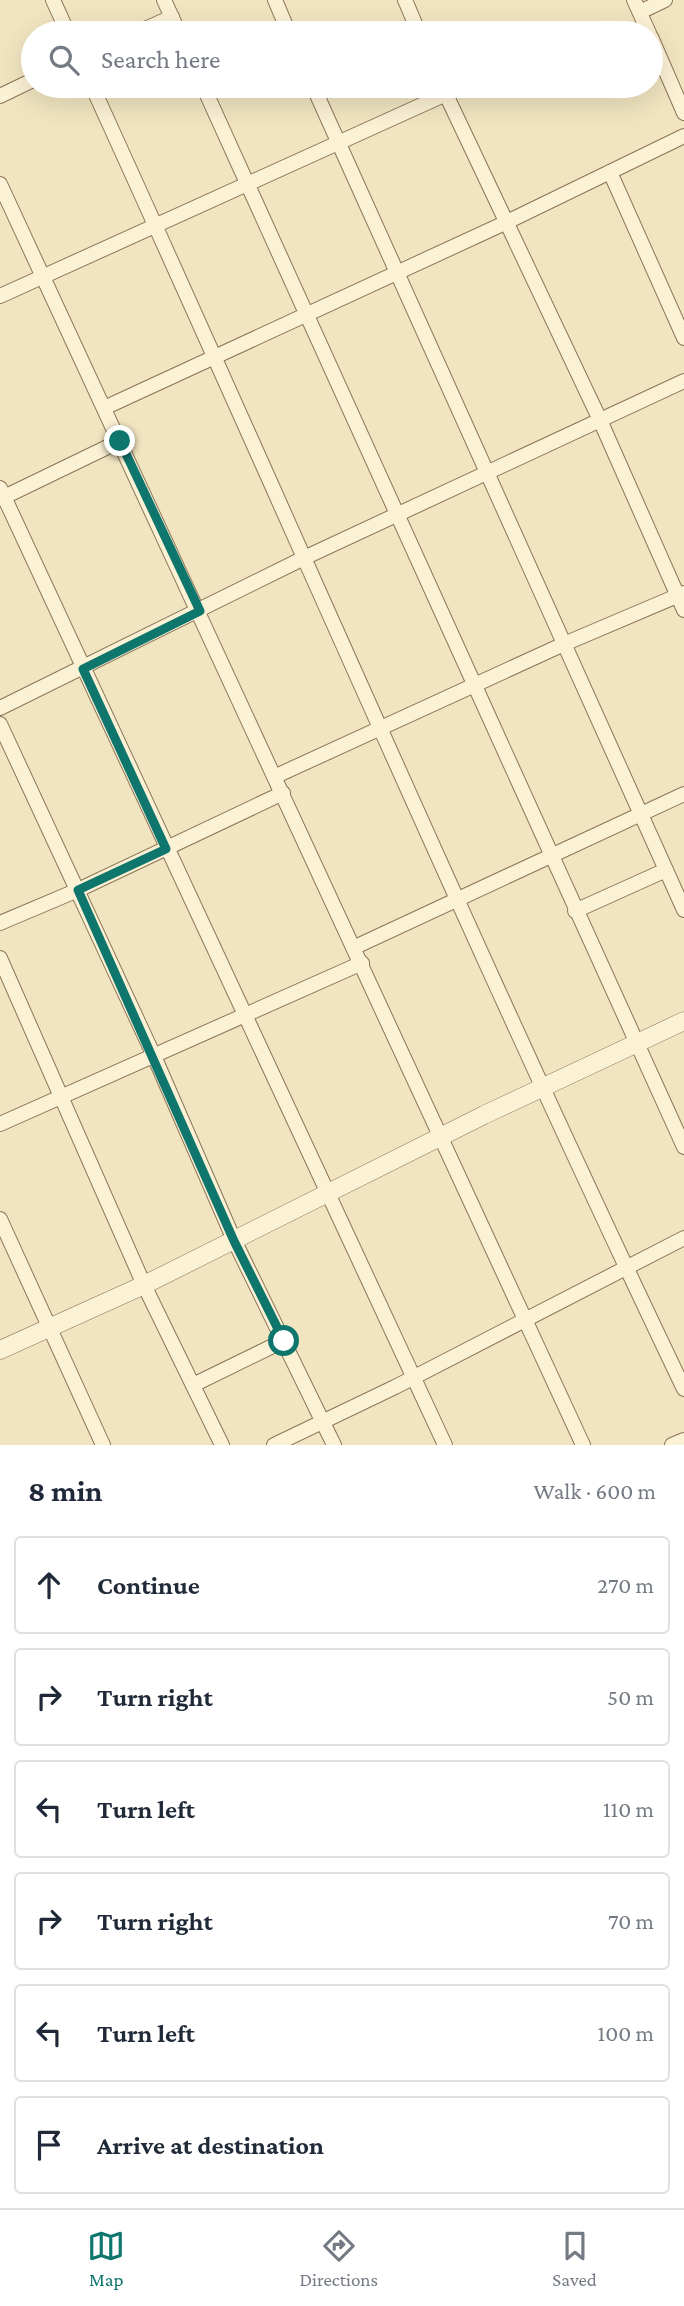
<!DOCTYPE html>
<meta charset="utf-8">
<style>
body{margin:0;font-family:"Crimson Pro",serif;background:#f2f2f3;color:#1f2937}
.stop{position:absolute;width:21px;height:21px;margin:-16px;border:5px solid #0f766e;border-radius:50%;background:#fff}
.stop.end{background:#0f766e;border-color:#fff;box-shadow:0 2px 7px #0008}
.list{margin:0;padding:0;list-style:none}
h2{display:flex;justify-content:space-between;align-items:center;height:91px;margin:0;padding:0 28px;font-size:30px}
h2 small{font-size:23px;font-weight:400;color:#747a83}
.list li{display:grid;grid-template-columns:46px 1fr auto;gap:21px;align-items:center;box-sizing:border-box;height:98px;margin:0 14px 14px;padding:0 14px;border:2px solid #e0e1e3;border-radius:7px}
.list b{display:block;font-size:26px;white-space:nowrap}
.list em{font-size:23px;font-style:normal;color:#747a83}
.icon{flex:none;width:38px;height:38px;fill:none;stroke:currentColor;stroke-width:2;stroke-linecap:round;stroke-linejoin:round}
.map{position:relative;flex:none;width:684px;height:1445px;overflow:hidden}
.search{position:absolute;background:#fff;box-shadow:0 7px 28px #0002;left:21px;right:21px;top:21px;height:77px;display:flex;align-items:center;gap:18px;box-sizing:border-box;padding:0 24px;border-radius:38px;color:#747a83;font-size:26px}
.sheet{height:763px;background:#fff}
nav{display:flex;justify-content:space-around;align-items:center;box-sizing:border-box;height:98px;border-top:2px solid #e0e1e3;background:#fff;font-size:19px;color:#747a83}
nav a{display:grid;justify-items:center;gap:4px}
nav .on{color:#0f766e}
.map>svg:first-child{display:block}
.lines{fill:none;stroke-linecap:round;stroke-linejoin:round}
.minor-casing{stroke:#8c7557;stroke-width:16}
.tertiary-casing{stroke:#8c7557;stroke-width:19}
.minor{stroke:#fbf1d5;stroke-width:14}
.tertiary{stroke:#fbf1d5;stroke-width:18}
.route{stroke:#0f766e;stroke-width:9}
</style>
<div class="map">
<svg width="684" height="1445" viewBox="0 0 684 1445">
<rect width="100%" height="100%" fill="#f1e5c1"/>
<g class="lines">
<g class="minor-casing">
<g id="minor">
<polyline points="53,0 68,33"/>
<polyline points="164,0 179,33"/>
<polyline points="275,0 289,33"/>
<polyline points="405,0 419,33"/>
<polyline points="634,0 649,33"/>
<polyline points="640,12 665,0"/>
<polyline points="136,33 172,17"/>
<polyline points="651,37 684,113"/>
<path d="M 92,86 C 290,520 478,959 684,1389"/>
<polyline points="203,86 684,1147"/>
<polyline points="313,86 684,910"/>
<polyline points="442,86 600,420 684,610"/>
<polyline points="0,96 33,80"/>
<polyline points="610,172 684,338"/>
<polyline points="0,184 583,1445"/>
<polyline points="0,296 446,94"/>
<polyline points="104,408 507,222 684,136"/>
<polyline points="0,488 445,1445"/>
<polyline points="0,499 120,441"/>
<polyline points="0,708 306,557 684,381"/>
<polyline points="0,724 154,1056 234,1240 334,1445"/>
<polyline points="276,776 564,644 684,593"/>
<polyline points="575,911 666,870"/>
<polyline points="0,923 78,890 283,793"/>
<polyline points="355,947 684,794"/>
<polyline points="0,958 144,1285 222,1445"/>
<polyline points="0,1124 362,963"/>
<polyline points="0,1219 103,1445"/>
<polyline points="193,1385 283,1341"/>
<polyline points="274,1445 395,1387 684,1238"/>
<polyline points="672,1445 684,1440"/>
</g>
</g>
<g class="tertiary-casing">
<polyline id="tertiary" points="0,1350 144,1285 484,1115 684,1021"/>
</g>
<use href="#minor" class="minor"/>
<use href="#tertiary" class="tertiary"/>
</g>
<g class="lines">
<polyline class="route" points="120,441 200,611 83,669 166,849 78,890 234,1241 284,1341"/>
</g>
</svg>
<div class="stop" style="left:284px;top:1341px"></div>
<div class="stop end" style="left:120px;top:441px"></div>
<div class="search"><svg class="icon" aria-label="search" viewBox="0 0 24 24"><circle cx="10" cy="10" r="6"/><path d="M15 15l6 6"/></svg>Search here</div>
</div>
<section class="sheet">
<h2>8 min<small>Walk · 600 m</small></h2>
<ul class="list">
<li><svg class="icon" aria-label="ahead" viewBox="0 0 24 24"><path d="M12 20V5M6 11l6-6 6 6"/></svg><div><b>Continue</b></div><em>270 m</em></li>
<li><svg class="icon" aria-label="right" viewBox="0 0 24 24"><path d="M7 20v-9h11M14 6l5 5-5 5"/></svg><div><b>Turn right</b></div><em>50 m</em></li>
<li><svg class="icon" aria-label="left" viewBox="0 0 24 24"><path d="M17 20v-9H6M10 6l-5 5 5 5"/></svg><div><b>Turn left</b></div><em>110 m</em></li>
<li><svg class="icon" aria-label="right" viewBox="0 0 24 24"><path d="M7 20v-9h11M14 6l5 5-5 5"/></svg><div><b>Turn right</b></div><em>70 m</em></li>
<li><svg class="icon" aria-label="left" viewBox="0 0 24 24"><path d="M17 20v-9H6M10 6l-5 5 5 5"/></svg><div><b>Turn left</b></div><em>100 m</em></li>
<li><svg class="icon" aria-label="arrive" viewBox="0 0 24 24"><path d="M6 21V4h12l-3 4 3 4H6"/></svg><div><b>Arrive at destination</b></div></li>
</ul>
</section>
<nav>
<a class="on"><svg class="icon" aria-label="map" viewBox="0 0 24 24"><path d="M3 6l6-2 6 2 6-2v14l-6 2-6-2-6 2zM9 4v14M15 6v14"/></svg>Map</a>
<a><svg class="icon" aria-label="directions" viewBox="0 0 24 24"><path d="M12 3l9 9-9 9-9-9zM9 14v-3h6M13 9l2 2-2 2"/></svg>Directions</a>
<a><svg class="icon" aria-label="saved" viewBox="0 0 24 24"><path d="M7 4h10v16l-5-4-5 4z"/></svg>Saved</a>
</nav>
